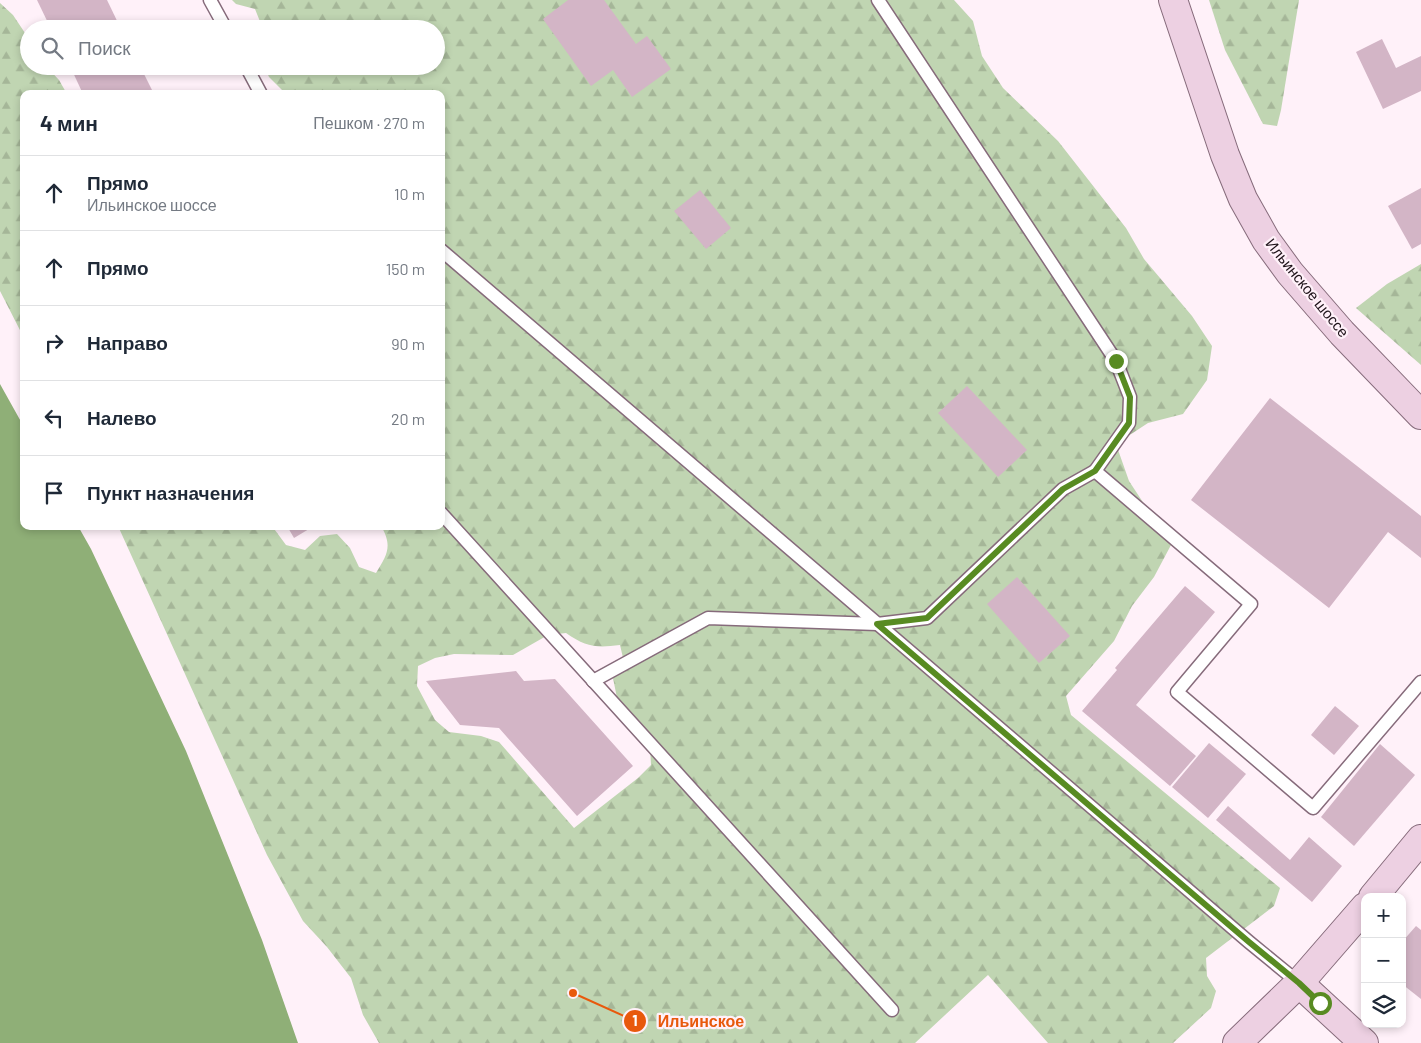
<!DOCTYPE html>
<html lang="ru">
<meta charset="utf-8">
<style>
body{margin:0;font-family:Barlow,sans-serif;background:#f6f6f7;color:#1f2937}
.controls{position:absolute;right:15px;bottom:15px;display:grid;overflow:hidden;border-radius:10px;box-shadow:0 2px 8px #0003}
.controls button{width:45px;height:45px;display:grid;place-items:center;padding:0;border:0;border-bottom:1px solid #e0e1e3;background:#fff;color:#1f2937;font:25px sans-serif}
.stop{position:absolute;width:15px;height:15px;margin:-11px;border:4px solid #588b22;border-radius:50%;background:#fff}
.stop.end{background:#588b22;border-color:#fff;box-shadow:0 1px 5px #0008}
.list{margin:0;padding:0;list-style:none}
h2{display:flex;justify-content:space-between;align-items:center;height:65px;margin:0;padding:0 20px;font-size:21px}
h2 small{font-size:16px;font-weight:400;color:#747a83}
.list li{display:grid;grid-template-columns:32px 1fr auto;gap:15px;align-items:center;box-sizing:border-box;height:75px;padding:0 20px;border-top:1px solid #e0e1e3}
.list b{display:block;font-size:19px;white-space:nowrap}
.list p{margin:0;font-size:16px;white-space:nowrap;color:#747a83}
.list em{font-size:16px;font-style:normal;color:#747a83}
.icon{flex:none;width:28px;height:28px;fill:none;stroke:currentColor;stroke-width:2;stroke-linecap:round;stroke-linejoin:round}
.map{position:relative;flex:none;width:1421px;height:1043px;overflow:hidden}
.search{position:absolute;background:#fff;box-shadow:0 2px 8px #0003;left:20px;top:20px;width:425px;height:55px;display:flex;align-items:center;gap:12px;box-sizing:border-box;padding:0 18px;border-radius:28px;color:#747a83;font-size:19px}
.panel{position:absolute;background:#fff;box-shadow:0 2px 8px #0003;left:20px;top:90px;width:425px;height:440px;border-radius:10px}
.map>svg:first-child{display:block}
.forest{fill:url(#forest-firs);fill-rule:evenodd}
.water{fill:#8faf77}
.building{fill:#d3b5c6}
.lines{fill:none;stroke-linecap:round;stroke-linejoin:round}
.lane-casing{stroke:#866b7b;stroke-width:15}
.secondary-casing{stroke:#866b7b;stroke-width:30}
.lane{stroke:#fff;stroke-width:12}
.secondary{stroke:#edd0e2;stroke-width:28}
.route{stroke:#588b22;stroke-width:6}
.labels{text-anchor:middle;stroke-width:4.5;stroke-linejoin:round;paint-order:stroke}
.street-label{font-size:15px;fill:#1d1218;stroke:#fff1f9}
.leader{fill:none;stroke:#e8590c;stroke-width:2}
.callout-dot{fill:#e8590c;stroke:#fff1f9;stroke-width:2}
.mark-label{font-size:15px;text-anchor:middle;font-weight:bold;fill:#fff}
.callout-label{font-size:16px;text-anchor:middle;font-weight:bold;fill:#e8590c;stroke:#fff1f9;stroke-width:4.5;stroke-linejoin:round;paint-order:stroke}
</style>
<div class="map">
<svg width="1421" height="1043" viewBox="0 0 1421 1043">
<defs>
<pattern id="forest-firs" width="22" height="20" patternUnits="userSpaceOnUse" patternTransform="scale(1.25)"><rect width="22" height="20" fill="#c0d5b2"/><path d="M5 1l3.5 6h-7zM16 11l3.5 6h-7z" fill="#a5b698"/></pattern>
</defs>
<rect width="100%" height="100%" fill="#fff1f9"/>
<g class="forest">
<path d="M 232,0 L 954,0 L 973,21 L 982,56 L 1003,88 L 1058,141 L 1126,228 L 1144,259 L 1192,316 L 1212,346 L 1207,380 L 1183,414 L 1148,423 L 1116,444 L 1129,481 L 1171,545 L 1154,577 L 1132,606 L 1114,641 L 1066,696 L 1071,715 L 1280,888 L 1274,906 L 1206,958 L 1207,976 L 1216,991 L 1211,1008 L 1173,1043 L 1048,1043 L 988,975 L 915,1043 L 379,1043 L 363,1015 L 351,978 L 327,947 L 303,921 L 267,855 L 118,526 L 272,526 L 286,545 L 305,550 L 320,536 L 337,534 L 350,548 L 359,567 L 376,573 C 387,555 393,546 381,526 L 441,526 L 441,94 L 286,94 L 269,77 L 264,66 L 436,66 L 436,29 L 263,29 L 255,9 L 236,4 ZM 566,633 C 586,647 596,648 620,645 L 624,662 L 613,678 L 617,698 L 650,746 L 651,765 L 638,778 L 574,828 L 499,742 L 481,736 L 449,732 L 435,720 L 417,686 L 418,666 L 435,658 L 454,654 L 513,655 L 548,635 Z"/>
<polygon points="1209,0 1299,0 1281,110 1277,126 1263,124 1225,50"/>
<polygon points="0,3 13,15 29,39 29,66 46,66 59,80 67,94 24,94 24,338 0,291"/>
<polygon points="1421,264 1421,365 1356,308 1387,284"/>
</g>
<polygon class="water" points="0,384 24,427 24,526 78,526 91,549 186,751 262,940 298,1043 0,1043"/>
<g class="building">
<polygon points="37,0 107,0 121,29 51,29"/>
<polygon points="568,0 604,0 636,44 647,36 671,69 632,97 613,70 591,86 543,19"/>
<polygon points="1382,39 1396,68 1421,56 1421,91 1383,109 1356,52"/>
<polygon points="70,66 140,66 154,94 83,94"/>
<polygon points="1421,188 1421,244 1412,249 1388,206"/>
<polygon points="700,190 731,228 706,249 674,211"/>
<polygon points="967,386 1027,450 998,477 938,413"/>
<polygon points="1270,398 1421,516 1421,558 1388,532 1329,608 1191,500"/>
<polygon points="287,526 314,526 294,538"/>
<polygon points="1017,577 1070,636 1039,663 987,604"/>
<polygon points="1185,586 1215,612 1136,705 1196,756 1170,786 1082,711 1117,670 1115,668"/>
<polygon points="516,671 524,681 555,679 633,766 577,816 499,728 460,725 426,681"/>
<polygon points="1335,706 1359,726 1334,755 1311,735"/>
<polygon points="1209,743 1246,774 1208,818 1172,787"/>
<polygon points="1380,744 1415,775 1354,846 1321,817"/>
<polygon points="1228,806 1290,860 1309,837 1342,866 1312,902 1216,820"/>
<polygon points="1416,926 1421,930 1421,999 1402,984 1402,942"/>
</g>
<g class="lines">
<g class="lane-casing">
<g id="lane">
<polyline points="210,0 226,29"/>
<polyline points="878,0 1116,361 1130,397 1129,423 1095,471"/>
<polyline points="246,66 261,94"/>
<polyline points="441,250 1249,942 1299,983"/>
<polyline points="441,513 892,1010"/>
<polyline points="593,681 708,618 877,624 927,618 1063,489 1095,471 1251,604 1177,692 1313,808 1421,682"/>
</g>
</g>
<g class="secondary-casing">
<g id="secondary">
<polyline points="1173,0 1225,155 1243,199 1266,240 1290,273 1342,333 1421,415"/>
<polyline points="1373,897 1421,839"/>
<polyline points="1299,983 1364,1043"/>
<polyline points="1237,1043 1299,983 1365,907"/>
</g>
</g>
<use href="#lane" class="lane"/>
<use href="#secondary" class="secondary"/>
</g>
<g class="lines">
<polyline class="route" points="1116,361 1130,397 1129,423 1095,471 1063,489 927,618 877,624 1249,942 1299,983 1320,1003"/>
</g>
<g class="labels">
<g class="street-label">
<text transform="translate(1307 288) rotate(51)" y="5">Ильинское шоссе</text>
</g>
</g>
<path class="leader" d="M573 993L635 1021"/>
<g class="callout-dot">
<circle cx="573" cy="993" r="5"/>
<circle cx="635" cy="1021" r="12"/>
</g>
<g class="mark-label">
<text x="635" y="1026">1</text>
</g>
<g class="callout-label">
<text x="701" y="1027">Ильинское</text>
</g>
</svg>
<div class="controls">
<button>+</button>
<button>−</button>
<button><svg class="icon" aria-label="layers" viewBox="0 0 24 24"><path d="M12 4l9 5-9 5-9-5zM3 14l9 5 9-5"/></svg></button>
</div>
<div class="stop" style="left:1320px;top:1003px"></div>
<div class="stop end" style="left:1116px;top:361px"></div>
<div class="search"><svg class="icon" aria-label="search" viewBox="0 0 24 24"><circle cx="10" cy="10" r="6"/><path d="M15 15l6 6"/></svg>Поиск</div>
<section class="panel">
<h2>4 мин<small>Пешком · 270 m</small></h2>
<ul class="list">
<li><svg class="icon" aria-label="ahead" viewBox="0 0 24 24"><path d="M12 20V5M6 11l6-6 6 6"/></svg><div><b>Прямо</b><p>Ильинское шоссе</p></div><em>10 m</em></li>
<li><svg class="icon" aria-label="ahead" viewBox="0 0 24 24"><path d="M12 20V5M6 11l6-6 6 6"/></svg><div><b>Прямо</b></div><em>150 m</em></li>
<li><svg class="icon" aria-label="right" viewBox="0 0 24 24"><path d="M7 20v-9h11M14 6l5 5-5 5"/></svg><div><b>Направо</b></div><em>90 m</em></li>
<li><svg class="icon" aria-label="left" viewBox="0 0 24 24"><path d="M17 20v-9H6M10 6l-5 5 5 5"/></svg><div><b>Налево</b></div><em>20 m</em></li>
<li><svg class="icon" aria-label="arrive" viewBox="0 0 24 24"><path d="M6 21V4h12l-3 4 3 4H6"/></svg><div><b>Пункт назначения</b></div></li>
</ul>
</section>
</div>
